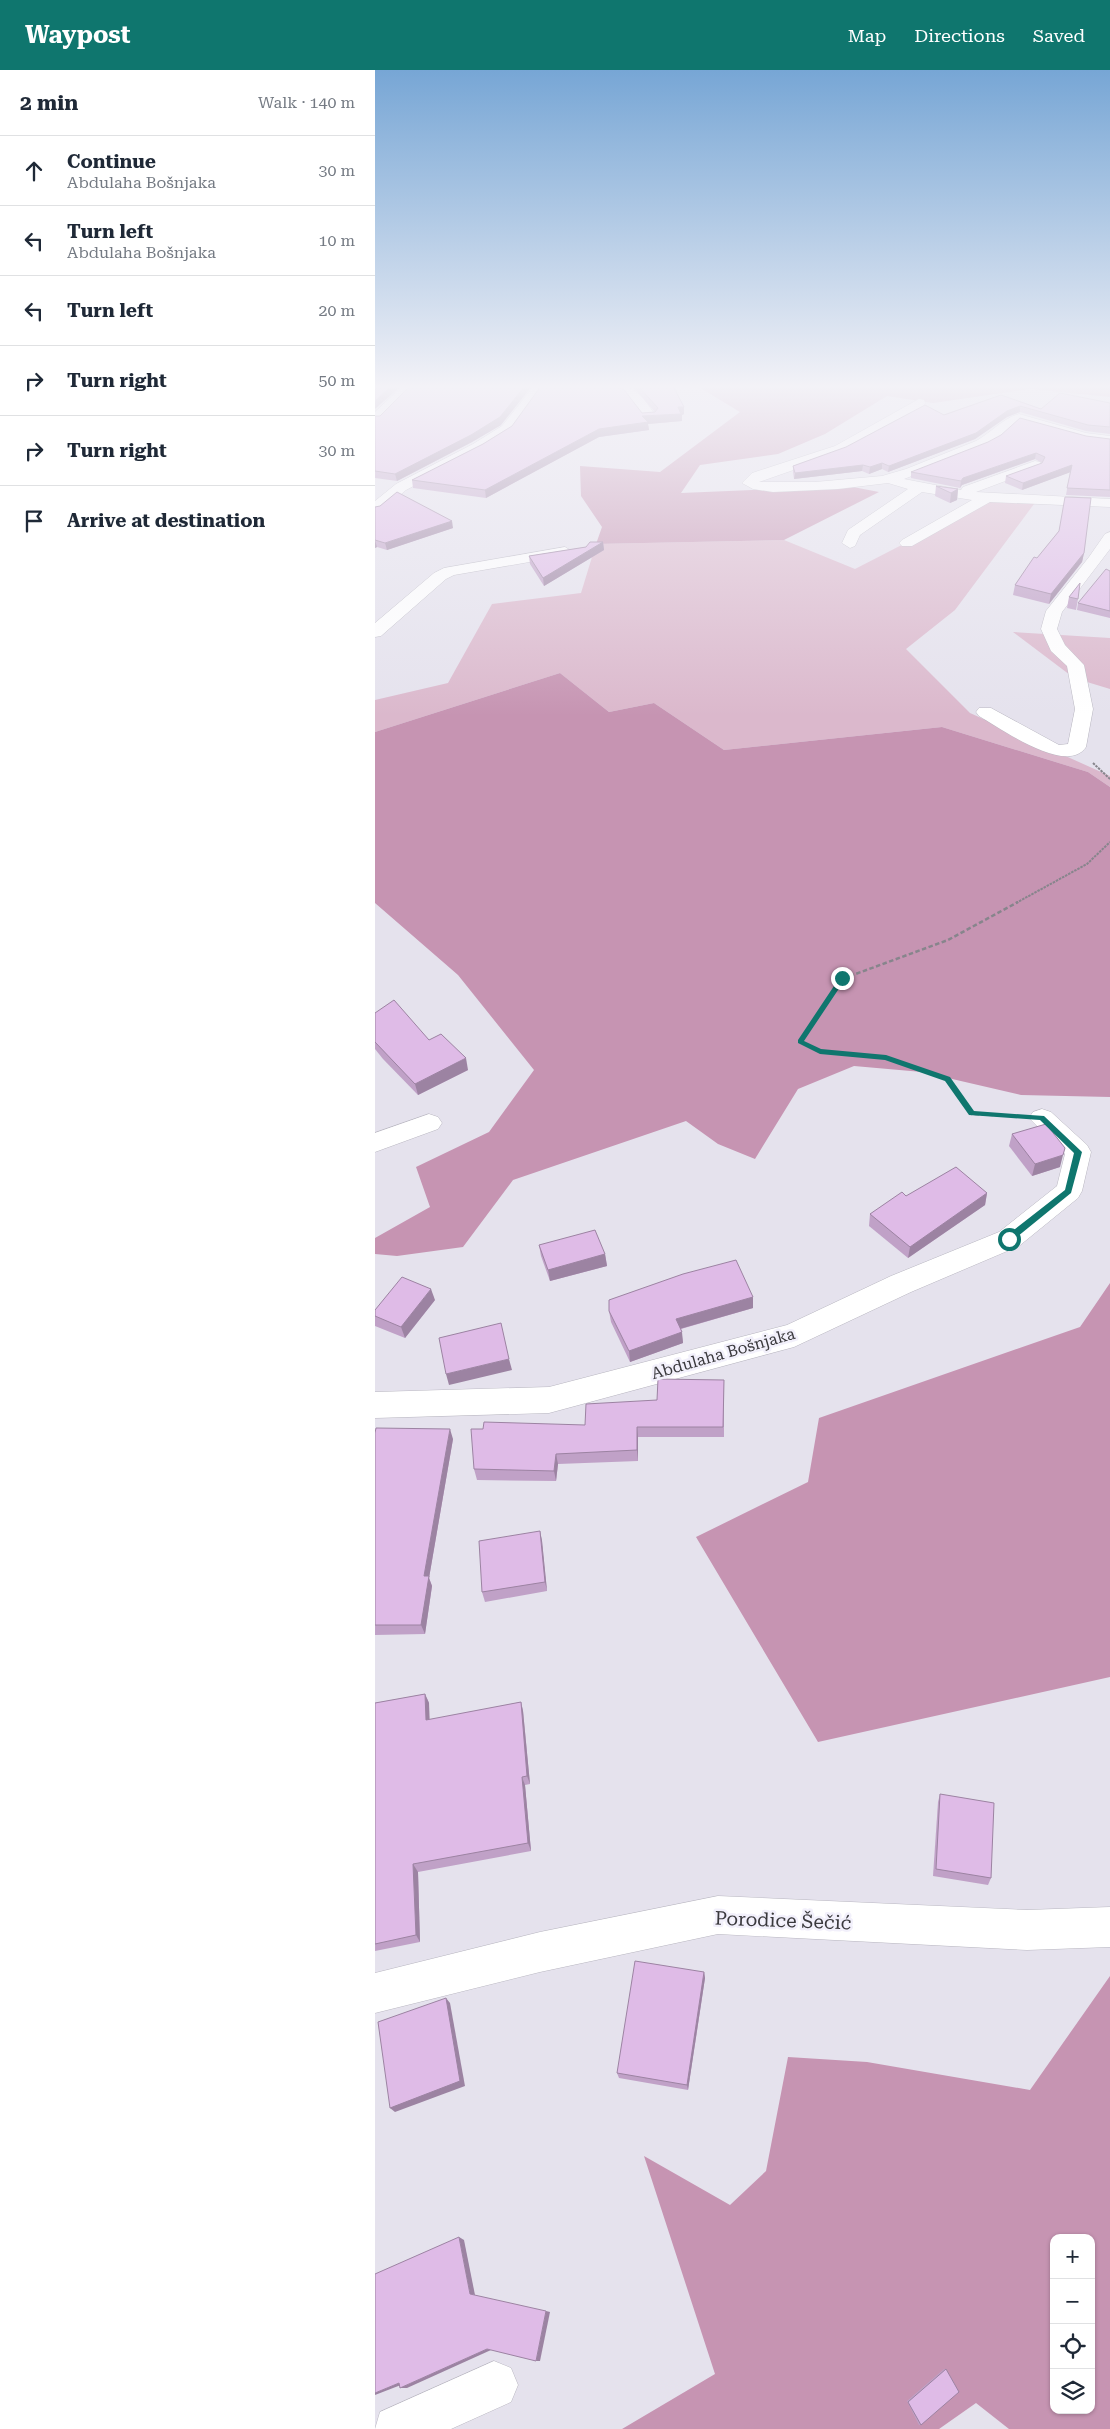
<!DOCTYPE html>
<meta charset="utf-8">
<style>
body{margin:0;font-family:"Roboto Serif",serif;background:#f2f2f3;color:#1f2937}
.controls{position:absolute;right:15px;bottom:15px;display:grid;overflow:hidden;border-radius:10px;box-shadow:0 1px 4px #0004}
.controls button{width:45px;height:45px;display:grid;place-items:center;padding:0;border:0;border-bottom:1px solid #e0e1e3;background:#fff;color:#1f2937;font:25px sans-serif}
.stop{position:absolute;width:15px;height:15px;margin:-11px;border:4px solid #0f766e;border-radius:50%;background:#fff}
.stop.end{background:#0f766e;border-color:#fff;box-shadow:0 1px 5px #0008}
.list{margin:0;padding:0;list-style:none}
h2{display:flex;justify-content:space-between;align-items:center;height:65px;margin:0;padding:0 20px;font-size:21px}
h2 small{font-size:16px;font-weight:400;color:#747a83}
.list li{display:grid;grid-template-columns:32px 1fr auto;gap:15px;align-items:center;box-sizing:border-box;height:70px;padding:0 20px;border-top:1px solid #e0e1e3}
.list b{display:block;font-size:19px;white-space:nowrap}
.list p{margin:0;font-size:16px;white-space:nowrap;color:#747a83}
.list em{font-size:16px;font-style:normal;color:#747a83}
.icon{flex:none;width:28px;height:28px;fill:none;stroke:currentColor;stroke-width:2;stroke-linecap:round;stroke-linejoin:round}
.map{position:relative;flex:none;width:735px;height:2359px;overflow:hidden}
header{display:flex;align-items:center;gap:30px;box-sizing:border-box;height:70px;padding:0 25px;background:#0f766e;color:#fff}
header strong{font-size:24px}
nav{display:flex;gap:28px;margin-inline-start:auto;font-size:18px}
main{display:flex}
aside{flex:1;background:#fff}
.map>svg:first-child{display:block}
.green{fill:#dbb8cc}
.forest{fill:#c694b2;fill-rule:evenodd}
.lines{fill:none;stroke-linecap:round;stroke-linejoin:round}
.minor-casing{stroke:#b8b6c0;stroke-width:1}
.path-far1{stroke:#87858c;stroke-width:2;stroke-dasharray:2.5 1;stroke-linecap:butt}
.path{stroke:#87858c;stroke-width:2.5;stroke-dasharray:4.5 2.5;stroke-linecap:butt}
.minor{fill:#fff;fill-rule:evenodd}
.wall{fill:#c0a1c7}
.shaded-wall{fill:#9c83a2}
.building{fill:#dfbbe7;stroke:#9c83a2}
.route{fill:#0f766e}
.labels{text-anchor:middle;stroke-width:5;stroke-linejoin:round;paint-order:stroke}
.street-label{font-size:16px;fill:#3a393d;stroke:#f2f0fb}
.near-street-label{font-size:19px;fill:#3a393d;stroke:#f2f0fb}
</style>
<header>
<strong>Waypost</strong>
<nav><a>Map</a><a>Directions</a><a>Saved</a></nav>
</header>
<main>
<aside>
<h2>2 min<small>Walk · 140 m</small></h2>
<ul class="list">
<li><svg class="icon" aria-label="ahead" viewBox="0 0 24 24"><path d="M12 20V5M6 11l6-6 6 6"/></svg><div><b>Continue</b><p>Abdulaha Bošnjaka</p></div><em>30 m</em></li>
<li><svg class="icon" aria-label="left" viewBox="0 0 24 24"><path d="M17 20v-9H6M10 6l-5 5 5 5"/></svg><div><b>Turn left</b><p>Abdulaha Bošnjaka</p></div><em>10 m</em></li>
<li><svg class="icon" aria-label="left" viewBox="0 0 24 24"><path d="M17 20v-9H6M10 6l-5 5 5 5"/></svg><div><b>Turn left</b></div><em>20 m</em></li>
<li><svg class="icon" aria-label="right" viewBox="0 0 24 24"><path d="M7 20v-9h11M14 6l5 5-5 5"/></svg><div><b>Turn right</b></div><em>50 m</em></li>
<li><svg class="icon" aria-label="right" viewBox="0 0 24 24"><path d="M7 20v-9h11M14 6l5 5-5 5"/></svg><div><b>Turn right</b></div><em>30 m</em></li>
<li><svg class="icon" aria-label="arrive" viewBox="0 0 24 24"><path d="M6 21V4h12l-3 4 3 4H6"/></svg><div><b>Arrive at destination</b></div></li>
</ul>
</aside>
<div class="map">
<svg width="735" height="2359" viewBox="0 0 735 2359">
<rect width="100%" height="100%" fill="#e5e2ed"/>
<g class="green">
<polygon points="616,429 662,430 580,540 531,579 595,643 735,706 735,717 713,702 567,657 349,680 279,633 234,642 185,603 0,662 0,630 73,613 117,534 206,523 221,474 409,470 480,499"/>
<polygon points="638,562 735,568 735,619 699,608"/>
</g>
<g class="forest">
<polygon points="322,316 735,316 735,327 655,319 558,333 512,326 450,364 403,384 325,395 306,423 473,416 504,422 409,470 221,474 227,457 206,426 205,396 285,402 365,342"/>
<polygon points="185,603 234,642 279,633 349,680 567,657 713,702 735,717 735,1027 646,1025 547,1002 479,996 423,1019 380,1089 343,1074 311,1051 138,1110 88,1177 22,1186 0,1184 0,1168 55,1137 41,1097 114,1062 159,1000 83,905 0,833 0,662"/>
<polygon points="735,1213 735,1607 443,1672 321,1467 433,1412 444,1348 705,1257"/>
<path d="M 735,1906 L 735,2359 L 634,2359 L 601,2333 L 564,2359 L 247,2359 L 340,2304 L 269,2086 L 355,2135 L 391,2101 L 413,1987 L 492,1992 L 655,2020 ZM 679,2168 L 716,2168 L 716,2340 L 679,2340 Z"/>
</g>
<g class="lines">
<g class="minor-casing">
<g id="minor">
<polygon points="28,316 42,316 5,352 0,353 0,342"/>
<polygon points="159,316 172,316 137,362 108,380 31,420 5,442 0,443 0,431 21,414 98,374 127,356"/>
<path d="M 236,316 C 262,316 266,325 281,346 L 279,349 L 269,349 L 252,327 Z"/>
<path d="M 544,329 L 549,330 L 550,333 L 549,336 L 470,382 L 384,412 L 440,412 L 507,406 L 531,399 L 601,371 C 616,363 628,348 644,344 L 711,363 L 735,366 L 735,374 L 710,371 L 644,352 L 624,370 L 611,377 L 529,409 L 586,420 L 588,417 L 660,391 L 665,392 L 667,395 L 665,398 L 601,422 L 735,429 L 735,437 L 615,432 L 537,476 L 527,476 L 524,473 L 527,470 L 597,430 L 547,422 L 485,465 L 480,476 L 475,478 L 467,473 L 473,460 L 533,419 L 513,413 L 463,419 L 398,422 L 378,419 L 367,413 L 377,403 L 460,376 Z"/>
<path d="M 735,462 L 735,479 L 687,542 L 682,559 L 690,575 L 709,595 L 718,639 L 711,677 C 692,706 625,658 604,646 L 601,642 L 604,638 L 616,638 L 684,675 L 693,674 L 700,639 L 692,596 L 676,581 L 666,559 L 671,541 L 714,487 L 730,464 Z"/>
<polygon points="190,477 198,482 195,485 79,505 71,509 6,566 0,567 0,553 59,503 69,498"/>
<polygon points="667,1039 676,1042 712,1075 716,1082 707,1121 703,1128 644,1176 536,1222 419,1277 174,1343 0,1348 0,1322 174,1317 412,1255 516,1206 624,1162 682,1116 690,1084 654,1048 658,1042"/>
<polygon points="54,1044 63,1047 67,1053 63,1059 0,1082 0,1063"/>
<polygon points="343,1826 652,1840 735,1837 735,1877 652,1880 343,1864 165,1902 0,1943 0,1903 165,1862"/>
<polygon points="119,2291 136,2298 143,2315 136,2332 76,2359 0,2359 5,2342"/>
</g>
</g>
<g class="path-far1">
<polyline points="718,693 735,709"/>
<polyline points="641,833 712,794 735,772"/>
</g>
<polyline class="path" points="639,1046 597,1044 572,1009 511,987 445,982 425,971 467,909 573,870 643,832"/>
<use href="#minor" class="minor"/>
</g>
<g class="wall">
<polygon points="244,316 298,316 309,337 309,344 307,345 307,351 273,354 274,360 224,367 111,428 38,418 37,410 108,374 137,356 267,343 280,342 259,318"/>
<polygon points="626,325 666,339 735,333 735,364 711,361 645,342 632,347 600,369 513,402 507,399 494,404 487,401 419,409 418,402 418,396"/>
<polygon points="0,346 126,355 97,372 22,411 0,408"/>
<polygon points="711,366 735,369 735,427 691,425 695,402 647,420 630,413 631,406 667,393 660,389 587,415 585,418 536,408 536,402"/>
<polygon points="561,416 583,419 582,430 575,433 560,426"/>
<polygon points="0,437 78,458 12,480 2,477 0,478"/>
<polygon points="684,461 709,483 707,492 674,534 638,525 640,515"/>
<polygon points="228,472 229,480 169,516 155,494 154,486 211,477"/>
<polygon points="735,501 735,548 702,540 703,533"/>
<polygon points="694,527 703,529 701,540 692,538"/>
<polygon points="0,943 54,970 93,1000 43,1025 8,989 0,979"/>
<polygon points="637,1064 685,1097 657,1106 634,1076"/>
<polygon points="612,1123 610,1135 533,1188 494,1156 495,1144 531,1126"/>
<polygon points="164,1175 230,1184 232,1196 175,1211 166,1186"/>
<polygon points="378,1227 378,1238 306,1259 308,1273 255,1292 236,1252 234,1241"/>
<polygon points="60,1230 30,1268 0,1256 0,1240"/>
<polygon points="349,1310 349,1367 263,1367 263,1391 183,1394 181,1411 102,1410 99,1399 108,1359 210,1355 282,1330"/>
<polygon points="0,1363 78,1369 54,1508 57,1516 50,1564 0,1565"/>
<polygon points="165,1461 167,1471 172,1521 110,1532 107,1522"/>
<polygon points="50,1624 54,1633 54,1650 146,1632 148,1641 155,1714 150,1715 156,1781 43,1802 45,1872 0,1881 0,1633"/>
<polygon points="565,1724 616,1808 613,1815 558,1806 563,1732"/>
<polygon points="329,1902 330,1908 313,2020 244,2008 242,2003"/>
<polygon points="569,2299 571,2299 546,2355 544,2355 532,2331"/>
</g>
<g class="shaded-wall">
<polygon points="16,316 26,316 0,339 0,331"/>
<polygon points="150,316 157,316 126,355 97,372 22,411 20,404"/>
<polygon points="645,336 645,342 632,347 600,369 513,402 514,396 632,341"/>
<polygon points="303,337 309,337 309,344 307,345 307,351 273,354 274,360 224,367 111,428 110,420 224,359 267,346"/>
<polygon points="661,383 660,389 587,415 585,418 586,411 588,408"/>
<polygon points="507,393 507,399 494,404 495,397"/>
<polygon points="488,395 487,401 419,409 420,403"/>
<polygon points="697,395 696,402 647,420 648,413"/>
<polygon points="583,419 582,430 575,433 576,423"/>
<polygon points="77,451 78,458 12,480 10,473"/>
<polygon points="0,470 2,477 0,478"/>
<polygon points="228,472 229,480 169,516 168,508"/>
<polygon points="709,483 707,492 674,534 676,524"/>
<polygon points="91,988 93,1000 43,1025 40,1014"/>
<polygon points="688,1085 685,1097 657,1106 660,1094"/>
<polygon points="612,1123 610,1135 533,1188 535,1177"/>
<polygon points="230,1184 232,1196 175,1211 173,1200"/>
<polygon points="56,1219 60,1230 30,1268 26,1257"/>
<polygon points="378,1227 378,1238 301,1260 301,1249"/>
<polygon points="307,1262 308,1273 255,1292 254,1281"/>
<polygon points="134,1289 137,1300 74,1315 71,1304"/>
<polygon points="262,1357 263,1367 263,1391 262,1380"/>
<polygon points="75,1359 78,1369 54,1508 57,1516 50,1564 46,1555 49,1506"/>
<polygon points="181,1384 183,1394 181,1411 179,1401"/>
<polygon points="165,1461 167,1471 172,1521 170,1512"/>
<polygon points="50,1624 54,1633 55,1659 51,1650"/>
<polygon points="146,1632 148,1641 155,1714 152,1706"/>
<polygon points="147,1707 150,1715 156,1781 153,1773"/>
<polygon points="38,1794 43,1802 45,1872 41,1865"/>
<polygon points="329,1902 330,1908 313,2020 312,2015"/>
<polygon points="71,1928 75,1933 90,2016 20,2042 15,2038"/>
<polygon points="84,2167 89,2170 100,2225 95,2224"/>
<polygon points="171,2241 175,2242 165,2291 161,2291"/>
<polygon points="112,2279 116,2280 32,2318 25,2318"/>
<polygon points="24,2313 31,2313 0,2325 0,2323"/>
</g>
<g class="building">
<polygon points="0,316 16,316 0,331"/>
<polygon points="35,316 150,316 125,347 96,365 20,404 0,401 0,346 5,346"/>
<polygon points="166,316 243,316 250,321 267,343 280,342 283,338 263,316 298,316 309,337 303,337 306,344 267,346 273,352 224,359 110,420 37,410 108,374 137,356"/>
<polygon points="685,323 735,333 735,357 713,355 645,336 632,341 601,363 514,396 507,393 495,397 488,395 420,403 418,396 471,377 550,335 569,345 626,325 666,339"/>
<polygon points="645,348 711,366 735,369 735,420 692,418 697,395 648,413 631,406 667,393 670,387 661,383 588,408 586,411 536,402 613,372 626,365"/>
<polygon points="561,416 583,419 576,423"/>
<polygon points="22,422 77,451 10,473 0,470 0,437 5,436"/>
<polygon points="690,427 716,428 709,483 676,524 640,515 659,487 662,488 684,461"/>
<polygon points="215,472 228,472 168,508 154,486 211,477"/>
<polygon points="731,499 735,501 735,541 703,533"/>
<polygon points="705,513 703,529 694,527"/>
<polygon points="19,930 54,970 66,964 91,988 40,1014 0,972 0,943"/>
<polygon points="671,1054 690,1078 688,1085 660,1094 637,1064"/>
<polygon points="581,1097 612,1123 535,1177 495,1144 527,1122 531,1126"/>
<polygon points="220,1160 230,1184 173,1200 164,1175"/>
<polygon points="361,1190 378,1227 301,1249 307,1262 254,1281 234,1241 234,1230 308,1204"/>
<polygon points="27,1207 56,1219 26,1257 0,1246 0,1240"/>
<polygon points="126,1253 134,1289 71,1304 64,1268"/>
<polygon points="283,1309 349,1310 348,1357 262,1357 262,1380 181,1384 179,1401 99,1399 96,1359 108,1359 109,1352 210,1355 211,1334 282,1330"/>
<polygon points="1,1358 75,1359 49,1506 54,1506 46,1555 0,1555 0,1363"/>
<polygon points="165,1461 170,1512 107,1522 104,1471"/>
<polygon points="50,1624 51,1650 146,1632 152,1706 147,1707 153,1773 38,1794 41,1865 0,1874 0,1633"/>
<polygon points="565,1724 619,1733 616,1808 561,1799"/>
<polygon points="260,1891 329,1902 312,2015 242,2003"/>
<polygon points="71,1928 85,2011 15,2038 3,1952"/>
<polygon points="84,2167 95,2224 171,2241 161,2291 112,2279 25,2318 24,2313 0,2323 0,2204"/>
<polygon points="571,2299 584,2322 546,2355 533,2332"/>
</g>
<linearGradient id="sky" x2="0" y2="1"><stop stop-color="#77a6d5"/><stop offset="0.49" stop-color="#f3f2f7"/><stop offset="1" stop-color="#f3f2f7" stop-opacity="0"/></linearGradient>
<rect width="735" height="646" fill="url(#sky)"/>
<polygon class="route" points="465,907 471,908 429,971 446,979 511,985 575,1007 599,1041 669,1046 707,1082 696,1123 637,1171 631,1171 631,1166 690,1120 699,1083 665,1050 594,1045 570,1011 510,990 445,984 423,973 423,970"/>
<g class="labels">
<g class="street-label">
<text transform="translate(348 1283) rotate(-16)" y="6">Abdulaha Bošnjaka</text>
</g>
<g class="near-street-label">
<text transform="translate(408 1850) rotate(2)" y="7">Porodice Šečić</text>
</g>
</g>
</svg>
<div class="controls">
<button>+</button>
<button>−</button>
<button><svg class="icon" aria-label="locate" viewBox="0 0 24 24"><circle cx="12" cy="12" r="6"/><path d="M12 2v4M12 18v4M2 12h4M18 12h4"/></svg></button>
<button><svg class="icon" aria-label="layers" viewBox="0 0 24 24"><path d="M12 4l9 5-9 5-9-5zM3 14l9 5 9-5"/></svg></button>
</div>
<div class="stop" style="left:634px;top:1169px"></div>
<div class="stop end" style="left:467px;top:908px"></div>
</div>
</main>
